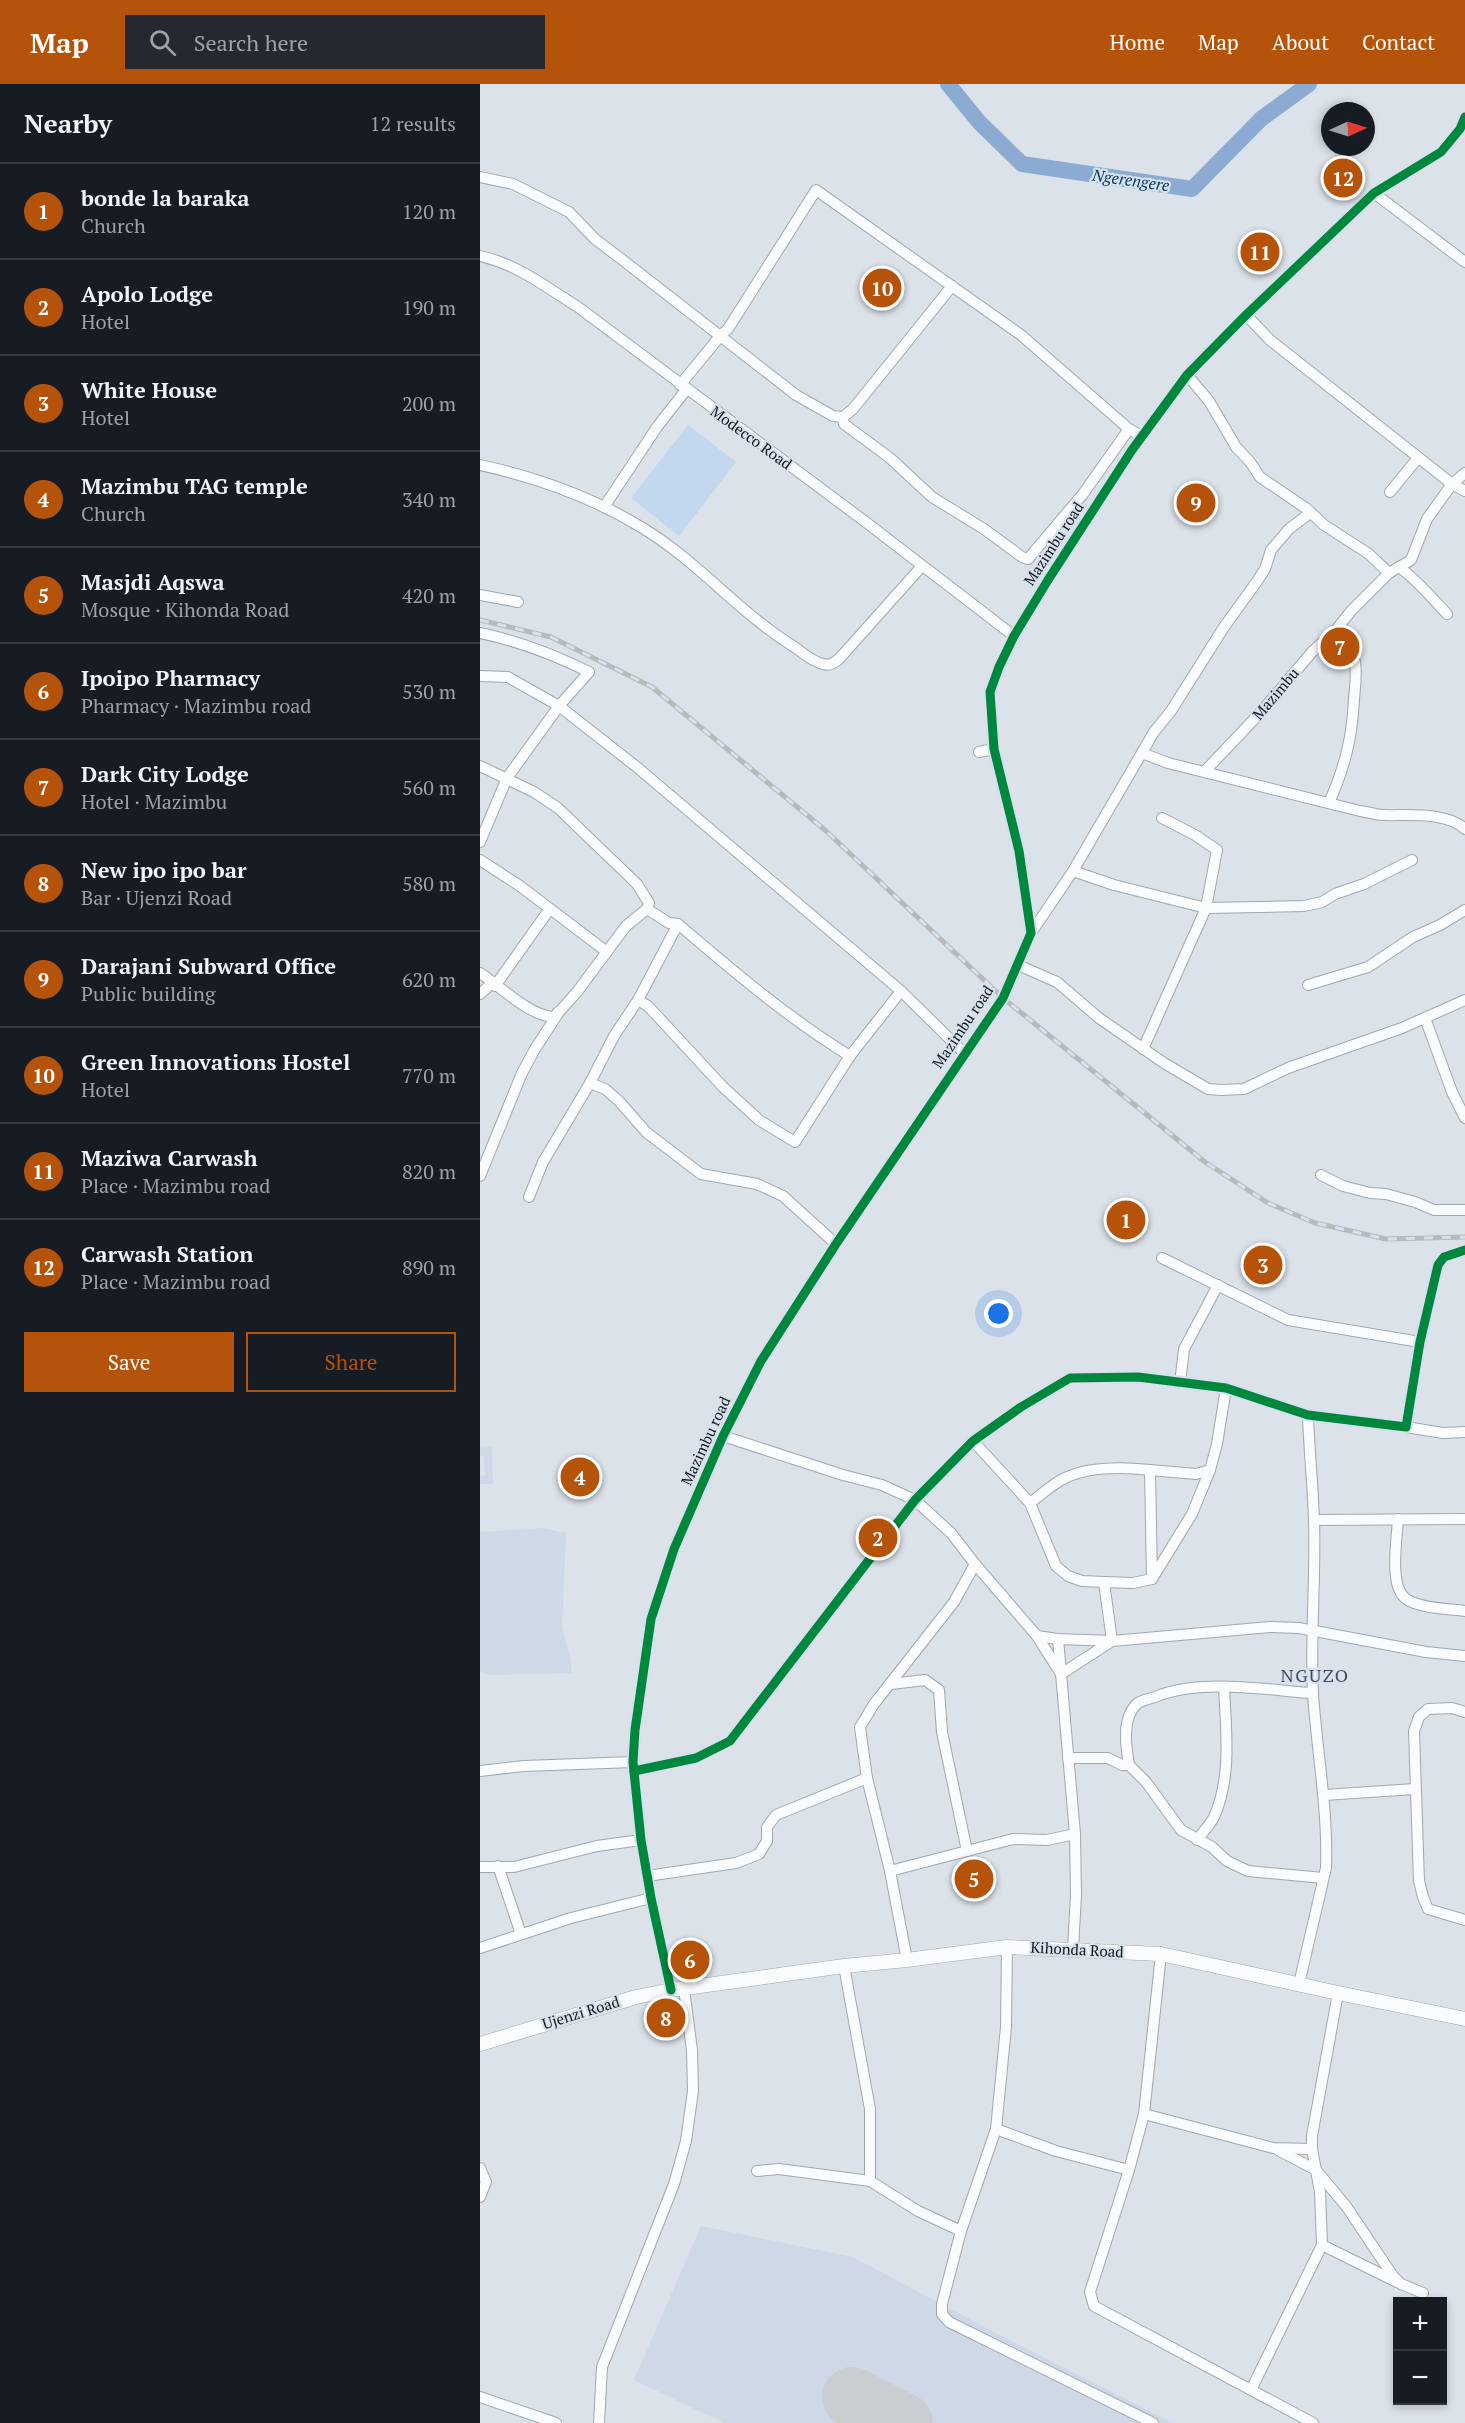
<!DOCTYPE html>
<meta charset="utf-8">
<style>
body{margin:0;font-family:"PT Serif",serif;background:#242831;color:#f1f3f6}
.controls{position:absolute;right:18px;bottom:18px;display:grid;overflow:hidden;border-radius:0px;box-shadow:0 3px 9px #0003}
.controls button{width:54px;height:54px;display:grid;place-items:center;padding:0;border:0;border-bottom:2px solid #363941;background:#171b24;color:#f1f3f6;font:30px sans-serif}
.compass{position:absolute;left:841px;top:18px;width:54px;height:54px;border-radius:50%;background:#171b24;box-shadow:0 3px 9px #0003;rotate:86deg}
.you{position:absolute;left:519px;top:1230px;width:21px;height:21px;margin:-15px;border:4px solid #fff;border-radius:50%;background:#1a73e8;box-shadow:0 0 0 9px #1a73e833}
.badge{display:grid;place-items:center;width:39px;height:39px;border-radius:50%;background:#b45309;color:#fff;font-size:20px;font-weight:700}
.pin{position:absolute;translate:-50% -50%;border:3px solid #fff;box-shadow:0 2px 6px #0006}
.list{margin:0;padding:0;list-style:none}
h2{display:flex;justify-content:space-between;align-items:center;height:78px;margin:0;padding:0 24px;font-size:26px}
h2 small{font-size:20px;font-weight:400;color:#9ea1a6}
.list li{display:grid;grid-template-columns:39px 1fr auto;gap:18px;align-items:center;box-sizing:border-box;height:96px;padding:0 24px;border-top:2px solid #363941}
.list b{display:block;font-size:22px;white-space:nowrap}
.list p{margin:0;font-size:20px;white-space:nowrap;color:#9ea1a6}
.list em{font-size:20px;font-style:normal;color:#9ea1a6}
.actions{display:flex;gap:12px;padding:18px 24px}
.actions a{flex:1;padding:14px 0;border:2px solid #b45309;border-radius:0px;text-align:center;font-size:21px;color:#b45309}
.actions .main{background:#b45309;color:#fff}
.icon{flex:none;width:33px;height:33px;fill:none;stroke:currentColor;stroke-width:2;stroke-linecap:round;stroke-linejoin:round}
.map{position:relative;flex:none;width:985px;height:2339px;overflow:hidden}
header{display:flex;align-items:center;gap:36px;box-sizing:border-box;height:84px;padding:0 30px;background:#b45309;color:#fff}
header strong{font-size:28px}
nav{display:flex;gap:33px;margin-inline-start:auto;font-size:21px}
.search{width:420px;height:54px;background:#242831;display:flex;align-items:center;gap:15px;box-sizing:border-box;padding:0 21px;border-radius:0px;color:#9ea1a6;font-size:22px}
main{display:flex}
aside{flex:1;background:#171b24}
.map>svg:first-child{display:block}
.built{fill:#ced8e6}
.green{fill:#c3d7ef}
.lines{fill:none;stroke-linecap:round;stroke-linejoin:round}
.river{stroke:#8babd2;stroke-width:16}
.runway{stroke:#caced2;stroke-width:60}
.minor-casing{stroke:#a2a7ac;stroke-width:12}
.tertiary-casing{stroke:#a2a7ac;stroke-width:15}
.minor{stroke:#fafbfc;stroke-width:10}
.tertiary{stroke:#fafbfc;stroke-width:14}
.rail-casing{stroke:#b7b9bb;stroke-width:5}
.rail{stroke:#d7e2ee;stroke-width:3;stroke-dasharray:9;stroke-linecap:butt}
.cycleway-casing{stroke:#d7e2ee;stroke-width:13}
.cycleway{stroke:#00873e;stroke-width:9}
.labels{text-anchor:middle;stroke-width:4.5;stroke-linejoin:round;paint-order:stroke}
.street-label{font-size:15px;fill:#14171b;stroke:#d7e2ee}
.water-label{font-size:16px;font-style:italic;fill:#093969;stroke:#d7e2ee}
.quarter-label{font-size:18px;letter-spacing:1.5px;fill:#454d57;stroke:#d7e2ee}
</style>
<header>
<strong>Map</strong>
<div class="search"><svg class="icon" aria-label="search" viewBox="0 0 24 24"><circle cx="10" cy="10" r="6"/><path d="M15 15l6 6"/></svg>Search here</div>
<nav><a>Home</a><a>Map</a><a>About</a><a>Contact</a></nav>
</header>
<main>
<aside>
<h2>Nearby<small>12 results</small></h2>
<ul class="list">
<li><span class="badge">1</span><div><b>bonde la baraka</b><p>Church</p></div><em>120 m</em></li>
<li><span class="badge">2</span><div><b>Apolo Lodge</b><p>Hotel</p></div><em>190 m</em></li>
<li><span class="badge">3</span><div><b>White House</b><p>Hotel</p></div><em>200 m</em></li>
<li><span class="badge">4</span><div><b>Mazimbu TAG temple</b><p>Church</p></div><em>340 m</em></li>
<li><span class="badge">5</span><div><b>Masjdi Aqswa</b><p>Mosque · Kihonda Road</p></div><em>420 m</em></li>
<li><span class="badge">6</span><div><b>Ipoipo Pharmacy</b><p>Pharmacy · Mazimbu road</p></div><em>530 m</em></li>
<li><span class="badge">7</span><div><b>Dark City Lodge</b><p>Hotel · Mazimbu</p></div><em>560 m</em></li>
<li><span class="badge">8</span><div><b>New ipo ipo bar</b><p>Bar · Ujenzi Road</p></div><em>580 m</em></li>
<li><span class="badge">9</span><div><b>Darajani Subward Office</b><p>Public building</p></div><em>620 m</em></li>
<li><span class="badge">10</span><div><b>Green Innovations Hostel</b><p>Hotel</p></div><em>770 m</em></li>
<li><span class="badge">11</span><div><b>Maziwa Carwash</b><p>Place · Mazimbu road</p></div><em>820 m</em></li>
<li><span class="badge">12</span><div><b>Carwash Station</b><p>Place · Mazimbu road</p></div><em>890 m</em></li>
</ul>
<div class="actions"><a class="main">Save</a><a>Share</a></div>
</aside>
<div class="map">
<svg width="985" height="2339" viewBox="0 0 985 2339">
<rect width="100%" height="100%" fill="#dce2e9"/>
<g class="built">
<polygon points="12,1363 13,1400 0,1400 0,1392 5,1391 4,1372 0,1372 0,1364"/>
<polygon points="62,1444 86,1449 82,1543 91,1577 91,1589 10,1591 0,1588 0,1448"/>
<polygon points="221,2142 373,2173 514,2248 693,2339 244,2339 154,2296"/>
</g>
<polygon class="green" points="208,341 256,378 199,452 151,414"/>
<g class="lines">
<polyline class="river" points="468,0 499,38 542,80 712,105 781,35 829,0"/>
<polyline class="runway" points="372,2313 423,2339"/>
<g class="minor-casing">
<g id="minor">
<polyline points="0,93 33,100 89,128 115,155 140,174 316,311 353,332 363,333 373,325 472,202"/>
<polyline points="894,109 985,178"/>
<path d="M 0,172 C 37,180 66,203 98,223 L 387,439 L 534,552"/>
<polyline points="707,291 729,317 756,363 770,378 780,393 827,425 844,441 889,470 909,489"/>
<polyline points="200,301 241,251 248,245 336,106 541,251 649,345 662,352"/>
<polyline points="363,333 364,340 410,374 452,413 504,445 542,473 548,475 603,410 649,345"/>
<path d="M 0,381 C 55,393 113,414 161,443 C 218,477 260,530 316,564 C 324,570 333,578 343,580 C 350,582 354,579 359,575 L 442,482"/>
<polyline points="985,389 972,400 985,407"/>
<polyline points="910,408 938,374"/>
<polyline points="124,423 177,343 206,306"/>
<path d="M 919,483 C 937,496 951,513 967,530"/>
<polyline points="0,511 38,518"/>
<path d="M 0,549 C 39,557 73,570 109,588 L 79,622 L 27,694 L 0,758"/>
<polyline points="0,592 28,593 79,622 158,684 421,907 484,969"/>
<polyline points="499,668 514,665"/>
<path d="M 662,669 L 688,679 L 880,727 C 888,728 896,731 903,731 C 928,732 965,727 985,745"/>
<polyline points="0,682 54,708 78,724 157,800 169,819 167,825"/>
<polyline points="725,687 781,628 832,568 856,546 871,527 909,489 931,476 947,435 972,400 790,256 766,231"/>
<path d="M 849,719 C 865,682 872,655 874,615 C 875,603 877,590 875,578 C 872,566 863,556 856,546"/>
<polyline points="0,776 40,802 127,868"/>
<polyline points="593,787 634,801 726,824 824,822 842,818 855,810 884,800 932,776"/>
<polyline points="551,849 593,787 674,648 691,627 744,543 778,496 785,485 791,466 809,445 830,429"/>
<polyline points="538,881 577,898 619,934 684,979 728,1005 741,1006 764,1005 808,984 922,944 985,916"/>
<path d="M 0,889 C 20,902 49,932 74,933 L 78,928"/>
<polyline points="828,901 888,883 933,853 960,841 985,826"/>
<polyline points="15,902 69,826"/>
<polyline points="0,910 13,898"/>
<polyline points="158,916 168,922 243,1003 279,1036 315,1058 370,972 421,907"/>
<polyline points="945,934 972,1008 985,1034"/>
<polyline points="663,965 726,824 737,766 715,751 682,734"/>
<polyline points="110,999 125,1005 139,1017 166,1048 221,1090 277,1100 303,1112 356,1160"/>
<polyline points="841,1091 863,1102 890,1109 906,1110 935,1118 954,1126 985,1126"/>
<path d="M 0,1092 L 42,989 L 55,965 L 79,928 L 97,908 L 146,842 L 167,825 L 189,839 L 198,840 C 253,887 308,934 370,972"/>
<polyline points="49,1113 63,1078 110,999 134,952 158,916 198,840"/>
<polyline points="682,1174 808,1236 940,1258"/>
<polyline points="700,1299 704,1265 738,1201"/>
<polyline points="926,1343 963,1349 985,1348"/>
<polyline points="243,1352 363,1391 402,1401 435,1416 471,1449 495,1480 557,1552 578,1555 632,1557 790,1543 819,1544 946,1568 985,1572"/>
<path d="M 493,1357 L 550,1419 L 576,1482 L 588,1492 L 602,1497 L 624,1498 L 653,1499 L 672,1495 L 670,1386 C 643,1383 610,1382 585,1394 C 572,1400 561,1411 550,1419"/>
<polyline points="670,1386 716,1390 730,1386 737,1360 746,1304"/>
<path d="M 918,1435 C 917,1454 909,1501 925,1514 C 936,1524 970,1525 985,1527"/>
<polyline points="834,1436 985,1435"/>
<polyline points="672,1495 712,1430 730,1386"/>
<polyline points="557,1552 581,1590 632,1557 624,1498"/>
<polyline points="578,1555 595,1750 596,1811 593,1865"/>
<polyline points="411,1600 445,1596 459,1606 462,1648 487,1767"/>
<polyline points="985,1628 972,1624 948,1625 939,1633 934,1647 939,1797 943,1813 948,1825 985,1836"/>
<polyline points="588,1674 628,1674 642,1681 649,1681 666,1698 701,1746 732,1763 747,1777 768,1787 843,1794"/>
<path d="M 649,1681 C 646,1663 641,1633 658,1619 C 664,1615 674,1614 680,1611 C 725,1595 786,1606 833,1609"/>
<polyline points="0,1687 44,1682 153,1678"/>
<polyline points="154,1687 216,1674 250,1657 435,1416 493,1357 541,1323 590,1294 658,1293 746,1304 828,1331 926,1343 940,1258 958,1181 964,1173 985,1166"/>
<polyline points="844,1711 935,1705"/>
<path d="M 717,1756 C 722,1749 730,1741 734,1733 C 752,1693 746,1646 744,1603"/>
<polyline points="18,1782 41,1850"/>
<polyline points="0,1783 34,1783 117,1762 161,1756"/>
<polyline points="410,1787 533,1755 567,1756 595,1750"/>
<polyline points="167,1792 256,1779 279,1770 287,1757 287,1743 296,1731 387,1694"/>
<polyline points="527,1863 526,1943 516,2045 481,2147 462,2220 462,2230 469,2238 673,2339"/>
<polyline points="0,1864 91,1834 171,1814"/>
<polyline points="681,1870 664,2030 649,2086 610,2208 614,2222 833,2339"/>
<polyline points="427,1876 410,1787 387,1694 380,1643 394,1620 474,1518 495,1480"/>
<polyline points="364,1882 390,2025 390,2097"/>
<path d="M 819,1900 L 846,1784 C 848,1725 837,1668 833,1610 C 830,1552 836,1494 834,1436 C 833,1401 829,1366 828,1331"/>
<polyline points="191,1906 171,1814 161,1756 153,1678 155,1646 171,1535 194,1465 243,1352 281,1277 356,1160 523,914 551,849 539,767 514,665 510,608 519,583 534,552 568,496 652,366 707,291 766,231 894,109 961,68 980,45 985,33"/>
<polyline points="664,2030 793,2064 832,2065 832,2052 858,1909"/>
<polyline points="516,2045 576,2067 649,2086"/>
<polyline points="798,2066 836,2086 866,2122 913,2192 921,2200 943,2209"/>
<polyline points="0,2084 6,2098 0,2113"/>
<polyline points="277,2087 299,2085 390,2097 438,2127 481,2147"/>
<polyline points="842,2161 917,2198"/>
<polyline points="771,2306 842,2161 840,2108 832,2065"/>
<polyline points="0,2313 76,2339"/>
<polyline points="119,2339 122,2283 194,2100 206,2057 213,2007 212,1966 204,1905"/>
</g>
</g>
<g class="tertiary-casing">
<polyline id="tertiary" points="0,1960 156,1913 191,1906 364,1882 427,1876 527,1863 681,1870 858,1909 985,1935"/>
</g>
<use href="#minor" class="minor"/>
<use href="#tertiary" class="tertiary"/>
<g class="rail-casing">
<polyline id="rail" points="0,536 71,553 172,603 345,746 523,914 725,1078 788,1119 835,1139 906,1155 985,1153"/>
</g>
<use href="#rail" class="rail"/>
<g class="cycleway-casing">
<g id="cycleway">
<polyline points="154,1687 216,1674 250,1657 435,1416 493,1357 541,1323 590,1294 658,1293 746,1304 828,1331 926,1343 940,1258 958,1181 964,1173 985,1166"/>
<polyline points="191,1906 171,1814 161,1756 153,1678 155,1646 171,1535 194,1465 243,1352 281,1277 356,1160 523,914 551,849 539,767 514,665 510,608 519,583 534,552 568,496 652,366 707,291 766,231 894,109 961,68 980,45 985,33"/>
</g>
</g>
<use href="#cycleway" class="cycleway"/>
</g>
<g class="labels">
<g class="street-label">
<text transform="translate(271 354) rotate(36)" y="5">Modecco Road</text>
<text transform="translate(574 460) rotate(-57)" y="5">Mazimbu road</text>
<text transform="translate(796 610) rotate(-50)" y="5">Mazimbu</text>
<text transform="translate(483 943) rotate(-56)" y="5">Mazimbu road</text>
<text transform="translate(226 1357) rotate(-65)" y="5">Mazimbu road</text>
<text transform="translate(597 1866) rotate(3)" y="5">Kihonda Road</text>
<text transform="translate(101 1929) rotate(-17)" y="5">Ujenzi Road</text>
</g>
<g class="water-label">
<text transform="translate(651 96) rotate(8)" y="6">Ngerengere</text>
</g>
<g class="quarter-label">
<text x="835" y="1598">NGUZO</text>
</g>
</g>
</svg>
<div class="controls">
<button>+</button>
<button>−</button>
</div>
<svg class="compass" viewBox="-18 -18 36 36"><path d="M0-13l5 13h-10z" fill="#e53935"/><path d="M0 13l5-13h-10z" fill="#9ea1a6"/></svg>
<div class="you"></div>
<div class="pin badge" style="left:646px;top:1136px">1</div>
<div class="pin badge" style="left:398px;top:1454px">2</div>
<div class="pin badge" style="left:783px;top:1181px">3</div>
<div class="pin badge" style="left:100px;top:1393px">4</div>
<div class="pin badge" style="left:494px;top:1795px">5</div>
<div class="pin badge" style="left:210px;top:1876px">6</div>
<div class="pin badge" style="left:860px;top:563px">7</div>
<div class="pin badge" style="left:186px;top:1934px">8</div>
<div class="pin badge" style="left:716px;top:419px">9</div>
<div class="pin badge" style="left:402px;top:204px">10</div>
<div class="pin badge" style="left:780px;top:168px">11</div>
<div class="pin badge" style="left:863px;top:94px">12</div>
</div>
</main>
